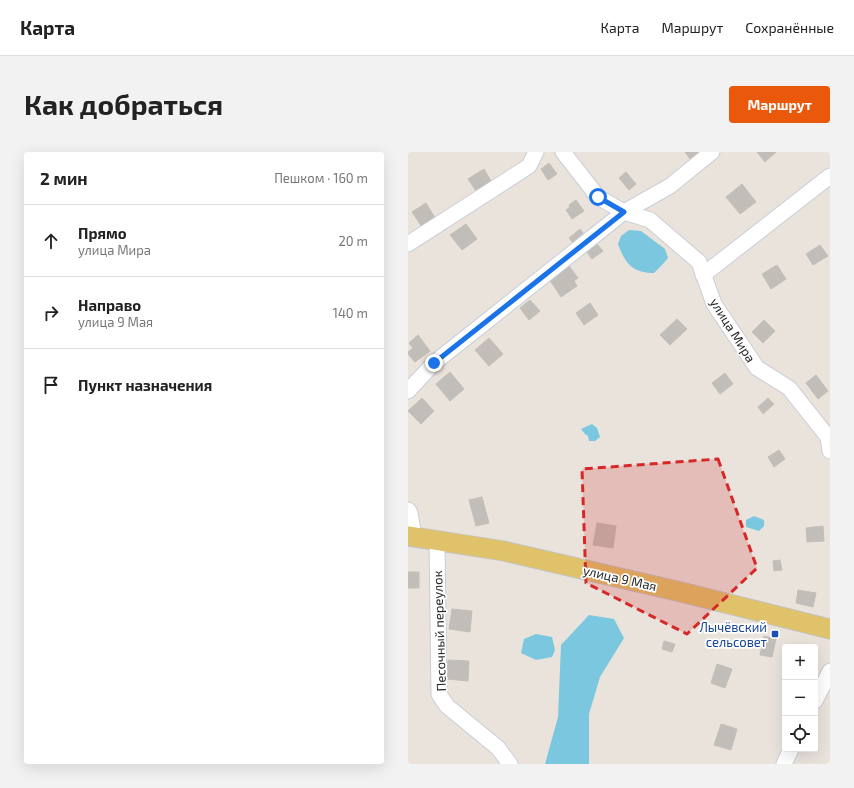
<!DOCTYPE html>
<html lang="ru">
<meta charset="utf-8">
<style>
body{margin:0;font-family:"Exo 2",sans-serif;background:#f2f2f2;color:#222}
.controls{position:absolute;right:12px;bottom:12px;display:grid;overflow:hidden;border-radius:4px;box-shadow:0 4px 16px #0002}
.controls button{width:36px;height:36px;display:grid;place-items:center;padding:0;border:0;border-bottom:1px solid #e0e0e0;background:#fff;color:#222;font:20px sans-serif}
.stop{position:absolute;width:12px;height:12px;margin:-9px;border:3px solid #1a73e8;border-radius:50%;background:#fff}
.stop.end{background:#1a73e8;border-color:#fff;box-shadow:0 1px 4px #0008}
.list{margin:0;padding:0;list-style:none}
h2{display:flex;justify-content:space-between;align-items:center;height:52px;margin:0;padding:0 16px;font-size:17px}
h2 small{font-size:13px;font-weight:400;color:#767676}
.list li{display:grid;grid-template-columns:26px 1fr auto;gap:12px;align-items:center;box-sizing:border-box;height:72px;padding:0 16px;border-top:1px solid #e0e0e0}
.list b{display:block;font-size:15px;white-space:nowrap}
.list p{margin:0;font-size:13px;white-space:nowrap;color:#767676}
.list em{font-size:13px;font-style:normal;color:#767676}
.icon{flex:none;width:22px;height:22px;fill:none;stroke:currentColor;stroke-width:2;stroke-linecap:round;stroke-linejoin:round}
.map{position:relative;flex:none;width:422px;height:612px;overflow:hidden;border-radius:4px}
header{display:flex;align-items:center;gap:24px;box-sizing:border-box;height:56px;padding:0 20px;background:#fff;border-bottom:1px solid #e0e0e0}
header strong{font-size:19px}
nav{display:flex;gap:22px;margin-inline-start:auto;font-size:14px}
.intro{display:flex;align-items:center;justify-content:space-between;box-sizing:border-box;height:96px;padding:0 24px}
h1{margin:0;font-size:28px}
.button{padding:10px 18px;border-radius:4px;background:#ea580c;color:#fff;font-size:14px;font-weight:700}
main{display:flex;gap:24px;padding:0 24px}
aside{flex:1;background:#fff;border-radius:4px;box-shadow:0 4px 16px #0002}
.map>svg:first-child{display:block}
.water{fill:#7ac7df}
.building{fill:#c1bdb8;stroke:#c4bfb6}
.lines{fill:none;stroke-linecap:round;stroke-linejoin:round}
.minor-casing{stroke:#cacdd8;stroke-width:17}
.major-casing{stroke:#c3c3c3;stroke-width:21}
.minor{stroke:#fff;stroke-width:15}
.major{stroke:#dfc26a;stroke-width:19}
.route{stroke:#1a73e8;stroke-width:5}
.marked{fill:#d62828;fill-opacity:0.2;stroke:#d62828;stroke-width:3;stroke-dasharray:8 5;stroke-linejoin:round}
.transit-dot{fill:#1a4fb4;stroke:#fff;stroke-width:1.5}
.labels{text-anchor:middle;stroke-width:3.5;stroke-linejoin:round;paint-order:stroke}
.street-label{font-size:13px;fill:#282828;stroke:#fff}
.transit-label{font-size:13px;fill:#164399;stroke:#fff;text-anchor:end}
</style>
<header>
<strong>Карта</strong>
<nav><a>Карта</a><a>Маршрут</a><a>Сохранённые</a></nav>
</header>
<div class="intro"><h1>Как добраться</h1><a class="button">Маршрут</a></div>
<main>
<aside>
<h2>2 мин<small>Пешком · 160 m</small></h2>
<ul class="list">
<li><svg class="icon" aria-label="ahead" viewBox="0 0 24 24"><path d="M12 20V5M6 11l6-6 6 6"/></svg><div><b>Прямо</b><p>улица Мира</p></div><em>20 m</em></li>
<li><svg class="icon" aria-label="right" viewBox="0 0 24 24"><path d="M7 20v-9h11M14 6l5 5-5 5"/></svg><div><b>Направо</b><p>улица 9 Мая</p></div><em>140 m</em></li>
<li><svg class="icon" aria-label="arrive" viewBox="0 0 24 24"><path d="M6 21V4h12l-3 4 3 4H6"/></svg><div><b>Пункт назначения</b></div></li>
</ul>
</aside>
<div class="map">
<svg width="422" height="612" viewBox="0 0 422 612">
<rect width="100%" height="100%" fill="#e9e3dc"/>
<g class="water">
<path d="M 221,78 L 233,79 L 257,97 L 260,106 L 254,113 L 246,121 C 224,121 217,111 210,92 L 213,84 Z"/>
<polygon points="184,272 189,276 192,285 187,289 181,289 180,284 177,282 173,277"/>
<polygon points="346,364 356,368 356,374 351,379 338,375 338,368"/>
<polygon points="181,463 206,467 216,486 192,525 181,562 181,612 137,612 150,565 153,493"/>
<polygon points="128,482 144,485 147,498 144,505 128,508 113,501 116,487"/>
</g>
<g class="building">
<polygon points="277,0 291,0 282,7"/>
<polygon points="349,0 368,0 357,10"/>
<polygon points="141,11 149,22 140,28 133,17"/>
<polygon points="76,17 83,29 68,39 60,27"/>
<polygon points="218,20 228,32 221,38 211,26"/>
<polygon points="334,32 348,50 332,62 318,45"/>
<polygon points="168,48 176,59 164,67 158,58 162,55 161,53"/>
<polygon points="18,51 27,66 14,75 4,60"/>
<polygon points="58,72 69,87 54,98 42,83"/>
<polygon points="172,77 179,86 168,95 161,86"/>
<polygon points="189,92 195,99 184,107 179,100"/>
<polygon points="412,93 420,104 405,113 398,102"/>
<polygon points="369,113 378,127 363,137 354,122"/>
<polygon points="161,114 170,126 166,129 169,134 153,145 141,127"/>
<polygon points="122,148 132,159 121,168 112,156"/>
<polygon points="182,151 190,163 176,173 168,161"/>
<polygon points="269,167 279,177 262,193 252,183"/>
<polygon points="356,168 367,179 355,191 344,180"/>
<polygon points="10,183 22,199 7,210 0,202 0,200 5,196 1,191"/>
<polygon points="81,186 95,202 81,214 67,198"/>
<polygon points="42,220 56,237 42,249 28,232"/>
<polygon points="317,221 325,232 312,242 304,231"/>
<polygon points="408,223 420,239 410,247 398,231"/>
<polygon points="14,246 26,259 13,272 0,259"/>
<polygon points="360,246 366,252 355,262 350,255"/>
<polygon points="371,298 377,307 366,315 360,305"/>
<polygon points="74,345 81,371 68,374 61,348"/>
<polygon points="189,371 208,374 205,396 185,393"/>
<polygon points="415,374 416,389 399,390 398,376"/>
<polygon points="372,408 374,418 366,419 365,409"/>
<rect x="0" y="420" width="11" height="16"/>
<polygon points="390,438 408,441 405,455 388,451"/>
<polygon points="44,457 64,459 62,480 41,477"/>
<polygon points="356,484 368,487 364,505 352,503"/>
<polygon points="256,489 267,492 264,500 254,497"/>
<polygon points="40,508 61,509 60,529 39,527"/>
<polygon points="309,512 324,517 317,536 303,531"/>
<polygon points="313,572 329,577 323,598 306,593"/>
</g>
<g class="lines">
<g class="minor-casing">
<g id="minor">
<polyline points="155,0 190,45 216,60 242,68 291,110 306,152 349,216 381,236 420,285 422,299"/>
<polyline points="0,92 121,14 128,0"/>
<polyline points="295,123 422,24"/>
<polyline points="0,239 26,211 216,60 262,34 304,0"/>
<polyline points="0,358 2,361 6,384"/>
<polyline points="29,388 31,542 39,554 90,596 102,612"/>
<polyline points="407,549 422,519"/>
<polyline points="376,612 383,597"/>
</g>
</g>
<g class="major-casing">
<polyline id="major" points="0,384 96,399 273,440 422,477"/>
</g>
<use href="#minor" class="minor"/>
<use href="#major" class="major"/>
</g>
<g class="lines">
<polyline class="route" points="26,211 216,60 190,45"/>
</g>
<path class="marked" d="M 310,307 L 349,416 L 279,482 L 178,431 L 174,317 Z"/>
<rect class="transit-dot" x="363" y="478" width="8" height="8" rx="2"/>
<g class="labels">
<g class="street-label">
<text transform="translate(325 178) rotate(58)" y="5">улица Мира</text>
<text transform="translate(212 426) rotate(13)" y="5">улица 9 Мая</text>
<text transform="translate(31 479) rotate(-92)" y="5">Песочный переулок</text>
</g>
<g class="transit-label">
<text x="359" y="480">Лычёвский<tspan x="359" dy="15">сельсовет</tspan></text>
</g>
</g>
</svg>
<div class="controls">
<button>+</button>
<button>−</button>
<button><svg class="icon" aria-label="locate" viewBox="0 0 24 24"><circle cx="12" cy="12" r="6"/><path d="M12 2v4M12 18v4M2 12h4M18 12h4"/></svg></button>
</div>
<div class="stop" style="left:190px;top:45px"></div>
<div class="stop end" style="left:26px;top:211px"></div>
</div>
</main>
